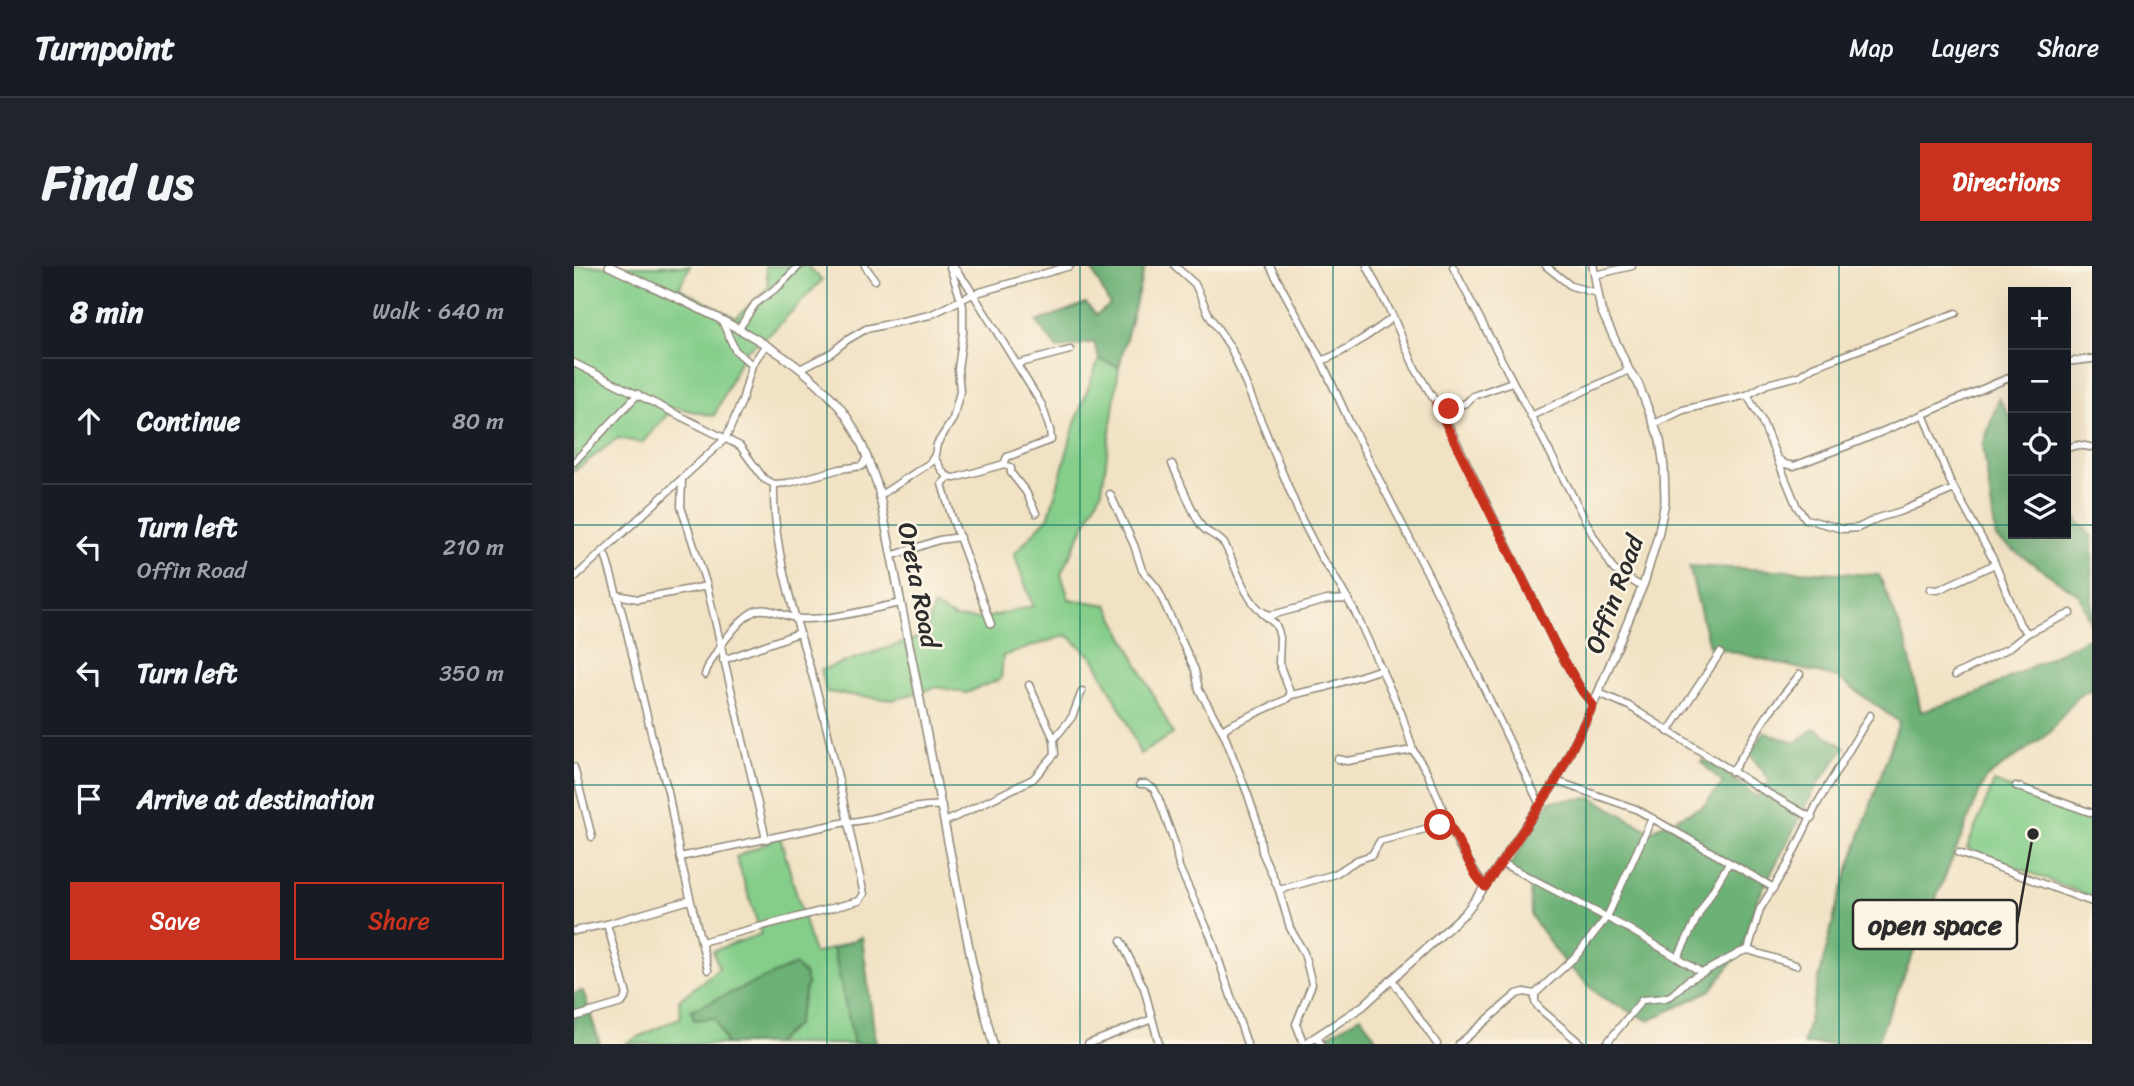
<!DOCTYPE html>
<meta charset="utf-8">
<style>
body{margin:0;font-family:Sriracha,sans-serif;background:#20242c;color:#f1f3f6}
.controls{position:absolute;right:21px;top:21px;display:grid;overflow:hidden;border-radius:0px;box-shadow:0 7px 28px #0002}
.controls button{width:63px;height:63px;display:grid;place-items:center;padding:0;border:0;border-bottom:2px solid #363941;background:#171b24;color:#f1f3f6;font:35px sans-serif}
.stop{position:absolute;width:21px;height:21px;margin:-16px;border:5px solid #c8321e;border-radius:50%;background:#fff}
.stop.end{background:#c8321e;border-color:#fff;box-shadow:0 2px 7px #0008}
.list{margin:0;padding:0;list-style:none}
h2{display:flex;justify-content:space-between;align-items:center;height:91px;margin:0;padding:0 28px;font-size:30px}
h2 small{font-size:23px;font-weight:400;color:#9ea1a6}
.list li{display:grid;grid-template-columns:46px 1fr auto;gap:21px;align-items:center;box-sizing:border-box;height:126px;padding:0 28px;border-top:2px solid #363941}
.list b{display:block;font-size:26px;white-space:nowrap}
.list p{margin:0;font-size:23px;white-space:nowrap;color:#9ea1a6}
.list em{font-size:23px;font-style:normal;color:#9ea1a6}
.actions{display:flex;gap:14px;padding:21px 28px}
.actions a{flex:1;padding:16px 0;border:2px solid #c8321e;border-radius:0px;text-align:center;font-size:24px;color:#c8321e}
.actions .main{background:#c8321e;color:#fff}
.icon{flex:none;width:38px;height:38px;fill:none;stroke:currentColor;stroke-width:2;stroke-linecap:round;stroke-linejoin:round}
.map{position:relative;flex:none;width:1518px;height:778px;overflow:hidden;border-radius:0px}
header{display:flex;align-items:center;gap:42px;box-sizing:border-box;height:98px;padding:0 35px;background:#171b24;border-bottom:2px solid #363941}
header strong{font-size:33px}
nav{display:flex;gap:38px;margin-inline-start:auto;font-size:24px}
.intro{display:flex;align-items:center;justify-content:space-between;box-sizing:border-box;height:168px;padding:0 42px}
h1{margin:0;font-size:49px}
.button{padding:18px 32px;border-radius:0px;background:#c8321e;color:#fff;font-size:24px;font-weight:700}
main{display:flex;gap:42px;padding:0 42px}
aside{flex:1;background:#171b24;border-radius:0px;box-shadow:0 7px 28px #0002}
.map>svg:first-child{display:block}
.green{fill:#85ce8a;stroke:#587c5a;stroke-width:2}
.forest{fill:#6cb176;stroke:#4c6e50;stroke-width:2}
.lines{fill:none;stroke-linecap:round;stroke-linejoin:round}
.minor-casing{stroke:#8e8678;stroke-width:9}
.tertiary-casing{stroke:#8e8678;stroke-width:10}
.minor{stroke:#fff;stroke-width:6}
.tertiary{stroke:#fff;stroke-width:7}
.route{stroke:#c8321e;stroke-width:9}
.grid{fill:none;stroke:#0f766e;stroke-width:2;stroke-opacity:0.55}
.labels{text-anchor:middle;stroke-width:5;stroke-linejoin:round;paint-order:stroke}
.street-label{font-size:26px;fill:#2b2b2b;stroke:#fcf5e5}
.leader{fill:none;stroke:#2b2b2b;stroke-width:2.5}
.callout-dot{fill:#2b2b2b;stroke:#fcf5e5;stroke-width:2.5}
.callout{fill:#fcf5e5;stroke:#2b2b2b;stroke-width:2.5}
.callout-label{font-size:28px;text-anchor:middle;font-weight:bold;fill:#2b2b2b}
</style>
<header>
<strong>Turnpoint</strong>
<nav><a>Map</a><a>Layers</a><a>Share</a></nav>
</header>
<div class="intro"><h1>Find us</h1><a class="button">Directions</a></div>
<main>
<aside>
<h2>8 min<small>Walk · 640 m</small></h2>
<ul class="list">
<li><svg class="icon" aria-label="ahead" viewBox="0 0 24 24"><path d="M12 20V5M6 11l6-6 6 6"/></svg><div><b>Continue</b></div><em>80 m</em></li>
<li><svg class="icon" aria-label="left" viewBox="0 0 24 24"><path d="M17 20v-9H6M10 6l-5 5 5 5"/></svg><div><b>Turn left</b><p>Offin Road</p></div><em>210 m</em></li>
<li><svg class="icon" aria-label="left" viewBox="0 0 24 24"><path d="M17 20v-9H6M10 6l-5 5 5 5"/></svg><div><b>Turn left</b></div><em>350 m</em></li>
<li><svg class="icon" aria-label="arrive" viewBox="0 0 24 24"><path d="M6 21V4h12l-3 4 3 4H6"/></svg><div><b>Arrive at destination</b></div></li>
</ul>
<div class="actions"><a class="main">Save</a><a>Share</a></div>
</aside>
<div class="map">
<svg width="1518" height="778" viewBox="0 0 1518 778">
<rect width="100%" height="100%" fill="#fcf5e5"/>
<filter id="ink" filterUnits="userSpaceOnUse"><feTurbulence type="fractalNoise" baseFrequency=".0143" numOctaves="2"/><feDisplacementMap in="SourceGraphic" scale="14" xChannelSelector="R" yChannelSelector="G"/><feConvolveMatrix kernelMatrix="1 2 1 2 8 2 1 2 1" color-interpolation-filters="sRGB"/></filter>
<filter id="wash" filterUnits="userSpaceOnUse"><feTurbulence type="fractalNoise" baseFrequency=".00686" numOctaves="4" result="noise"/><feDisplacementMap in="SourceGraphic" scale="28" xChannelSelector="R" yChannelSelector="G"/><feGaussianBlur stdDeviation="1.57" result="paint"/><feColorMatrix in="noise" values="0 0 0 0 0 0 0 0 0 0 0 0 0 0 0 0 0 1.4 0 .05"/><feComposite in="paint" operator="in"/></filter>
<g filter="url(#wash)">
<rect width="100%" height="100%" fill="#f1e2c4"/>
<g class="green">
<polygon points="0,0 116,0 105,22 162,52 195,21 191,0 233,0 248,14 196,68 170,86 140,150 100,141 68,177 44,172 0,205"/>
<polygon points="525,93 545,101 528,224 487,308 495,333 534,339 599,468 566,488 552,453 520,393 493,369 429,390 427,413 392,427 363,421 318,434 252,426 247,404 352,369 359,340 381,352 407,353 459,340 440,288 475,250 502,154"/>
<polygon points="1420,516 1518,554 1518,631 1393,582"/>
<polygon points="206,571 240,688 259,682 280,778 200,778 222,759 233,718 230,709 141,752 152,778 50,778 107,751 105,734 145,702 139,685 187,668 162,591"/>
</g>
<g class="forest">
<polygon points="516,0 571,0 545,101 525,93 520,76 483,83 463,56 512,37 522,49 536,39"/>
<polygon points="1425,132 1439,156 1439,268 1492,268 1492,241 1518,271 1518,360 1506,330 1422,272 1409,179"/>
<polygon points="1115,300 1305,309 1333,379 1347,446 1405,427 1518,370 1518,423 1503,431 1475,467 1411,513 1302,778 1229,778 1264,635 1325,456 1264,412 1135,380"/>
<polygon points="1241,462 1271,482 1242,521 1182,636 1168,683 1137,724 1075,755 1027,731 989,695 957,650 956,618 932,606 976,535 1019,532 1076,565 1129,540 1149,517 1127,496 1129,494 1139,498 1183,531 1196,515 1176,488 1190,466 1221,477"/>
<polygon points="288,671 301,772 303,778 280,778 259,682"/>
<polygon points="221,699 231,709 233,718 222,759 200,778 152,778 141,752 120,754 117,744"/>
<polygon points="9,725 26,778 0,778 0,727"/>
<polygon points="787,750 801,771 792,778 739,778"/>
</g>
</g>
<g filter="url(#ink)">
<g class="lines">
<g class="minor-casing">
<g id="minor">
<polyline points="291,0 301,14"/>
<polyline points="601,0 621,18 636,51 657,82 727,252 748,293 759,308 782,348 828,449 839,484 853,506 885,580 911,621"/>
<polyline points="696,0 747,94 776,157 874,347 966,539"/>
<polyline points="972,0 997,20 1023,27"/>
<polyline points="879,1 1019,269 1040,304 1068,321"/>
<polyline points="1021,9 1058,0"/>
<polyline points="819,51 841,102 870,150 982,380 1008,425 1019,439"/>
<polyline points="148,55 161,84 178,99"/>
<polyline points="164,64 181,38 205,20 225,0"/>
<path d="M 747,94 C 761,93 807,61 819,51 L 793,0"/>
<polyline points="1492,96 1518,93"/>
<polyline points="0,97 166,180 190,213 200,218 214,217 266,203 288,200 293,191"/>
<polyline points="443,98 496,84"/>
<polyline points="226,103 257,87 273,74 292,63 356,49 399,28 496,0"/>
<polyline points="1173,129 1187,153 1203,192 1211,198 1220,200 1286,175 1439,110"/>
<polyline points="863,139 875,143 892,137 899,130 938,116"/>
<polyline points="1349,148 1376,215 1419,293 1446,359 1454,367 1497,347"/>
<polyline points="957,150 1055,104"/>
<polyline points="1080,158 1109,144 1173,129 1193,118 1225,110 1239,101 1382,47"/>
<polyline points="1492,182 1505,179 1516,181"/>
<path d="M 360,191 C 366,200 369,212 381,212 L 430,198 L 433,191 L 477,174 L 476,164 L 468,139 L 393,18 L 379,0"/>
<polyline points="1204,195 1223,241 1232,253 1268,263 1284,262 1304,252 1328,245 1380,223"/>
<polyline points="0,196 64,128"/>
<polyline points="430,198 437,202 437,207 452,226 462,247"/>
<path d="M 598,198 C 607,217 615,239 626,258 C 631,268 645,269 651,279 C 661,296 674,348 698,349 L 753,334 L 774,333"/>
<polyline points="374,212 368,218 378,252 417,358"/>
<polyline points="108,213 107,241 133,320 192,573"/>
<polyline points="536,228 560,279 568,304 583,322 621,404 625,424 650,468 674,529 684,559 688,586 705,624 716,662 730,687 738,718 722,758 730,778"/>
<polyline points="305,230 356,197 361,189 363,178 379,153 386,125 384,103 389,67 389,40 376,1"/>
<polyline points="317,290 365,274 386,271"/>
<polyline points="32,291 49,350 79,475 94,525 106,591 134,704"/>
<polyline points="0,312 152,172 168,135 178,99 191,80"/>
<polyline points="1356,323 1364,324 1421,298"/>
<polyline points="43,329 64,333 133,320"/>
<polyline points="687,346 701,358 704,364 706,372 705,397 717,429"/>
<polyline points="149,394 225,367"/>
<path d="M 131,409 C 135,393 167,348 184,344 C 199,341 215,354 231,353 C 262,353 296,343 327,337"/>
<polyline points="1381,409 1435,382 1454,367"/>
<polyline points="1025,427 1055,440 1185,522 1238,552"/>
<polyline points="1094,466 1146,387"/>
<polyline points="650,468 650,463 656,459 711,434 717,429 753,421 808,403"/>
<polyline points="480,473 498,451 508,425"/>
<polyline points="764,493 773,495 839,484"/>
<polyline points="0,501 18,571"/>
<polyline points="1158,506 1194,448 1226,408"/>
<polyline points="982,515 1062,543 1200,622"/>
<polyline points="566,518 572,518 580,523 584,531 601,578 605,601 637,671 673,778"/>
<polyline points="1442,520 1518,547"/>
<polyline points="371,556 459,513 481,488 480,473 455,419"/>
<polyline points="1385,587 1518,636"/>
<path d="M 106,591 L 272,556 C 305,555 335,537 368,540"/>
<polyline points="928,597 1055,663 1127,706"/>
<polyline points="705,624 761,608 783,594 798,589 806,575 866,559 877,560"/>
<polyline points="0,665 33,658 116,634"/>
<polyline points="547,675 570,722 585,778"/>
<path d="M 127,676 L 285,635 L 290,628 C 276,570 265,510 250,452 C 231,376 198,297 200,218"/>
<polyline points="1174,684 1186,643 1214,598 1243,538 1296,449"/>
<polyline points="1104,691 1126,646 1155,597"/>
<polyline points="819,715 863,778"/>
<polyline points="0,751 48,737 53,729 33,658"/>
<polyline points="743,772 747,778"/>
<polyline points="514,778 578,753"/>
<polyline points="885,778 943,728 950,726 961,728"/>
<polyline points="1007,778 965,742 961,736 961,728 1003,689 1033,651 1078,552"/>
<polyline points="1032,778 1068,734 1091,732 1098,729 1113,715 1167,686 1174,684 1222,699"/>
</g>
</g>
<g class="tertiary-casing">
<g id="tertiary">
<path d="M 35,0 C 110,37 215,76 267,143 C 285,166 294,193 304,221 L 398,697 L 419,778"/>
<polyline points="731,778 789,740 891,647 905,629 982,515 1019,439 1070,317 1084,270 1091,236 1090,201 1086,174 1064,117 1055,104 1027,44 1019,0"/>
</g>
</g>
<use href="#minor" class="minor"/>
<use href="#tertiary" class="tertiary"/>
</g>
</g>
<g class="lines" filter="url(#ink)">
<polyline class="route" points="866,559 877,561 902,610 911,621 982,515 1019,439 1008,425 982,380 862,138 875,143"/>
</g>
<path class="grid" d="M 253,0 L 253,778M 506,0 L 506,778M 759,0 L 759,778M 1012,0 L 1012,778M 1265,0 L 1265,778M 0,259 L 1439,259M 1492,259 L 1518,259M 0,519 L 1518,519"/>
<g class="labels">
<g class="street-label">
<text transform="translate(345 319) rotate(79)" y="9">Oreta Road</text>
<text transform="translate(1040 328) rotate(-70)" y="9">Offin Road</text>
</g>
</g>
<path class="leader" d="M1459 568L1443 658"/>
<circle class="callout-dot" cx="1459" cy="568" r="7"/>
<rect class="callout" x="1279" y="634" width="164" height="49" rx="7"/>
<g class="callout-label">
<text x="1361" y="668">open space</text>
</g>
</svg>
<div class="controls">
<button>+</button>
<button>−</button>
<button><svg class="icon" aria-label="locate" viewBox="0 0 24 24"><circle cx="12" cy="12" r="6"/><path d="M12 2v4M12 18v4M2 12h4M18 12h4"/></svg></button>
<button><svg class="icon" aria-label="layers" viewBox="0 0 24 24"><path d="M12 4l9 5-9 5-9-5zM3 14l9 5 9-5"/></svg></button>
</div>
<div class="stop" style="left:866px;top:559px"></div>
<div class="stop end" style="left:875px;top:143px"></div>
</div>
</main>
